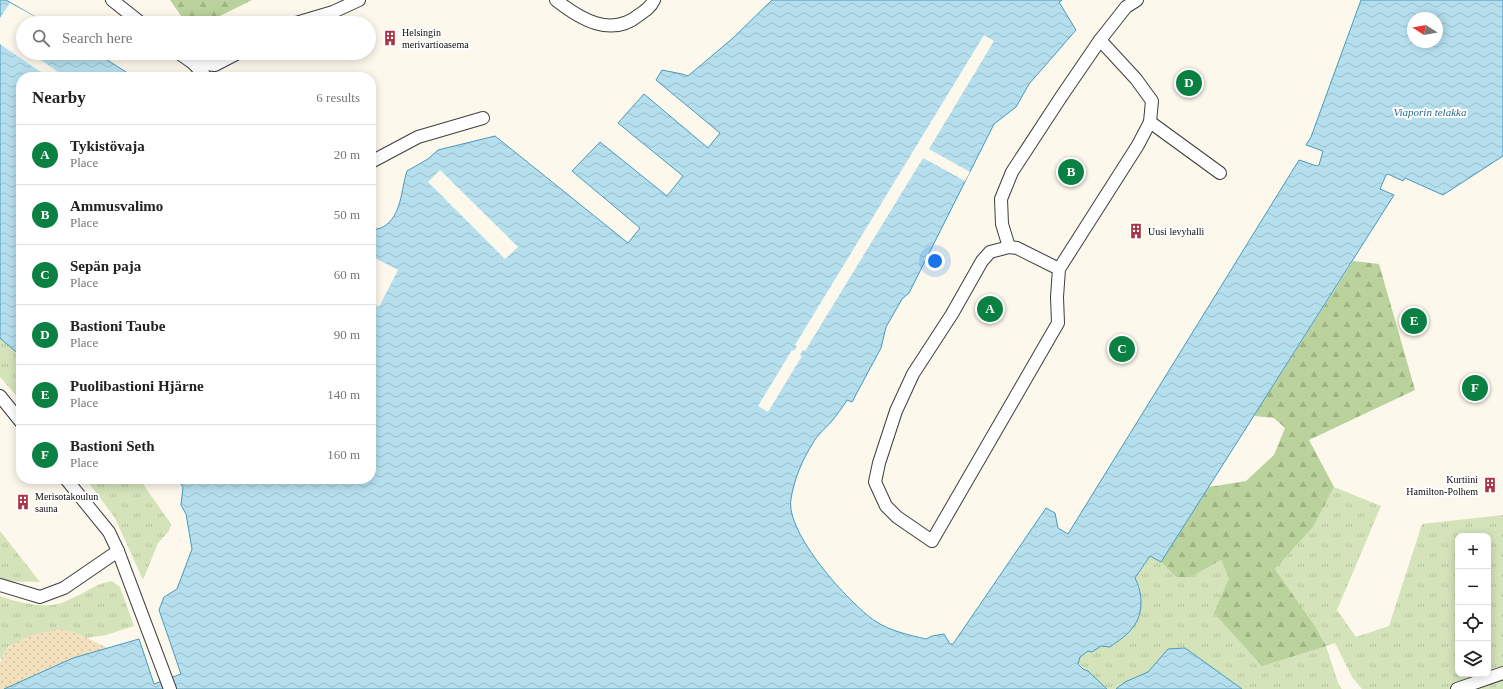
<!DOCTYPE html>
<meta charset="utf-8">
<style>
body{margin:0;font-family:Georgia,serif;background:#f2f2f2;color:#222}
.controls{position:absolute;right:12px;bottom:12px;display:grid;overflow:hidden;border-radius:8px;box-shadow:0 2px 10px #0003}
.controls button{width:36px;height:36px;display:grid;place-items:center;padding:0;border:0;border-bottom:1px solid #e0e0e0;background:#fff;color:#222;font:20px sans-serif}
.compass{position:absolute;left:1407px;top:12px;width:36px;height:36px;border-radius:50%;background:#fff;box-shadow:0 2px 10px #0003;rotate:281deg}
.you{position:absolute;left:935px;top:261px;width:14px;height:14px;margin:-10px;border:3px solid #fff;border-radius:50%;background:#1a73e8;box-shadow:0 0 0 6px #1a73e833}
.badge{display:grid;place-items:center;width:26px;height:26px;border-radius:50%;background:#0b8043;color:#fff;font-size:13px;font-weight:700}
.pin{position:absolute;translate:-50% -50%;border:2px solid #fff;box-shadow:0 1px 4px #0006}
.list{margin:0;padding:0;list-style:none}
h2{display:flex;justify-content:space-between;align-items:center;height:52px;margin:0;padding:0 16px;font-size:17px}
h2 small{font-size:13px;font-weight:400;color:#767676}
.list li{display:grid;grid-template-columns:26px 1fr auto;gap:12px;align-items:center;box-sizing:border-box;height:60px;padding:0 16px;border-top:1px solid #e0e0e0}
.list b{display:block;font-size:15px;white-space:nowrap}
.list p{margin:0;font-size:13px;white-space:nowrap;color:#767676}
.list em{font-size:13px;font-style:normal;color:#767676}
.icon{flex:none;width:22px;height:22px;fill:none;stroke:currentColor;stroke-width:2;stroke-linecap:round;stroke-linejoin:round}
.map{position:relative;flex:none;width:1503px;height:689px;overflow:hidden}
.search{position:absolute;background:#fff;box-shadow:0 2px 10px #0003;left:16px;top:16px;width:360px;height:44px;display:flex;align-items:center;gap:10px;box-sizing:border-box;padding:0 14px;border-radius:22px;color:#767676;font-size:15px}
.panel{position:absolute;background:#fff;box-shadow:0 2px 10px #0003;left:16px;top:72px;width:360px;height:412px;border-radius:16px}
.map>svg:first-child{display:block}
.grass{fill:url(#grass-tufts);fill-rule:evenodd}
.forest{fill:url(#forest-firs)}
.sand{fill:url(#sand-dots)}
.water{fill:url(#water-waves);stroke:#469abc;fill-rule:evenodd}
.pier{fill:#fdf8ec}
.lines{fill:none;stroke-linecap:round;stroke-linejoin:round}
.lane-casing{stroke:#3e3e3e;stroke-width:14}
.lane{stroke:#fff;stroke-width:12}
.labels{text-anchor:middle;stroke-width:4;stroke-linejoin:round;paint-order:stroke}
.poi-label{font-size:10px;fill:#0b0b0b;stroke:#fff;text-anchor:start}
.water-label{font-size:11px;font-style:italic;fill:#246b8d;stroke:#fff}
</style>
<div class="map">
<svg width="1503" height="689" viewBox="0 0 1503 689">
<defs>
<pattern id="grass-tufts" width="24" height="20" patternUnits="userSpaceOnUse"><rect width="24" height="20" fill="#d4e3ba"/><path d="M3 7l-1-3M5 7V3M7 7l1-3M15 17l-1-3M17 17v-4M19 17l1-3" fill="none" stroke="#b5c19f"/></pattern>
<pattern id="forest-firs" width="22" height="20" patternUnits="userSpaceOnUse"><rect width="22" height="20" fill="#bad29b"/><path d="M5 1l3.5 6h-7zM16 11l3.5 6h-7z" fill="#9fb384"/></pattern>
<pattern id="sand-dots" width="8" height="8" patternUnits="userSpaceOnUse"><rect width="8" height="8" fill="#f3e1be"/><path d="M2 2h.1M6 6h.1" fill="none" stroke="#cfc0a2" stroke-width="1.8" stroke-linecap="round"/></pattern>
<pattern id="water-waves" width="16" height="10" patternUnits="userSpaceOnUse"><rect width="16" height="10" fill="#b6dfee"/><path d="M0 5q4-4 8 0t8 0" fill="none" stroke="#9bbecb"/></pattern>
</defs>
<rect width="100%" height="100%" fill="#fdf8ec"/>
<g class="grass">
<polygon points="0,336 21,355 21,401 0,377"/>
<polygon points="86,479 142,479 143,484 171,524 169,531 158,543 143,580 115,518"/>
<path d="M 1334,487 L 1381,506 L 1337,610 L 1356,637 L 1389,626 L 1422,524 L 1503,515 L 1503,689 L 1362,689 L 1352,677 L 1335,643 L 1326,646 L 1338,683 L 1342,689 L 1242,689 L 1185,648 L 1168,649 L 1148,672 L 1125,682 L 1116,689 L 1107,689 L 1078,663 L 1080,657 L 1088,651 L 1140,587 L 1135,579 L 1150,556 L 1161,562 L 1176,577 L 1191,577 L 1221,560 L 1229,578 L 1215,613 L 1326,646 L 1315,626 L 1275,569 L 1313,527 ZM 1458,536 L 1488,536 L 1488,674 L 1458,674 Z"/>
<path d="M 0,531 L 40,582 C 27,580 12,584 0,579 Z"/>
<path d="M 112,581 L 120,587 L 134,626 L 106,635 L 86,638 L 74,632 L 9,646 L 0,659 L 0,596 C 15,602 42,608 58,604 C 63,603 70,599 75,597 C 90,590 95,584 112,581 Z"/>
</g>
<g class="forest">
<polygon points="170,0 252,0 220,16 184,20"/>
<polygon points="1353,261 1379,264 1415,390 1309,440 1334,487 1313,527 1275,569 1315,626 1326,646 1262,666 1214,613 1229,578 1221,560 1191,577 1176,577 1161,562 1209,487 1246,481 1274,455 1285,428 1274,418 1254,416"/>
</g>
<path class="sand" d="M 59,629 L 74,632 L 108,648 L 73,658 L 4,689 L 0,689 C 0,681 0,672 0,664 C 3,639 39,633 59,629 Z"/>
<g class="water">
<polygon points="0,0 6,0 46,23 23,23 23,53 96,53 134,77 21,77 21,356 0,338"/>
<path d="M 772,0 L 1062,0 L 1059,2 L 1076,30 L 1029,84 L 1016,107 L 994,124 L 909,293 L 902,299 L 886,327 L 881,348 L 852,402 L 847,400 C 842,408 837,415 831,422 C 825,429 817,435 813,443 C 802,460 794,480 791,499 C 785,533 849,603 875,621 C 890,631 909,635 926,639 L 932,636 L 944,634 L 950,644 L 953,644 L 1046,508 L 1055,513 L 1058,528 L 1068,534 L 1299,160 L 1317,166 L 1319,165 L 1323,151 L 1306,145 L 1311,137 L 1361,0 L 1503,0 L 1503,156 L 1443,195 L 1405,178 L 1403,181 L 1388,174 L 1386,175 L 1380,189 L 1394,195 L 1161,562 L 1150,556 L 1135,578 C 1139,586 1140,591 1141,599 C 1142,625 1128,634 1110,647 L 1101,646 L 1092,652 L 1088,651 L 1080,657 L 1078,664 L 1083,669 L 1088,671 L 1107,689 L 4,689 L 73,658 L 139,639 L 154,684 L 181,674 L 159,610 L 164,597 L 177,589 L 192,549 L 186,514 L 181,505 L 183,487 L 177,479 L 371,479 L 371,230 C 375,229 380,229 383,227 C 402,216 401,189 407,171 L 428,159 L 438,150 L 495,136 L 628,243 L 640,228 L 572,171 L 600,142 L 667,196 L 683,176 L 618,123 L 644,94 L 708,148 L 720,133 L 656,80 L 662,70 L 682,74 L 688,76 L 733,38 ZM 1413,18 L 1437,18 L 1437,42 L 1413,42 Z"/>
<polygon points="1185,648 1242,689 1116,689 1125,682 1148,672 1168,649"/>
</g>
<g class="pier">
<polygon points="10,3 43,21 41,23 23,23 23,53 31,53 65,77 48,77 0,44 0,18"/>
<polygon points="984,35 994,41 929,149 970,172 965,181 923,158 805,351 803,350 800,355 802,356 768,412 758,406 792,350 794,351 797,346 795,345"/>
<polygon points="440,170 518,247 505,259 428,182"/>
<polygon points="371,256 398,270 379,307 371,303"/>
</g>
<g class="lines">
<g class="lane-casing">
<g id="lane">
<polyline points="112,0 141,23"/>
<path d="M 556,0 C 580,19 611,38 639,15 C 645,11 651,7 654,0"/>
<polyline points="296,23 333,12 359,0"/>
<polyline points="179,53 193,63 215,65 238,53"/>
<polyline points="193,63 206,77"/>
<polyline points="1150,122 1220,173"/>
<polyline points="371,162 418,137 483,118"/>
<polyline points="1009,247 1002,224 1001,199 1012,172 1061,97 1100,40 1126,7 1137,0"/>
<polyline points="1059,269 1017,248 1009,247 990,252 982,261 952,314 913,374 896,411 879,463 875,482 886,506 897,517 932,541 1058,323 1057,297 1059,269 1138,145 1150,122 1152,101 1136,79 1100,40"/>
<polyline points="0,396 21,422"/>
<polyline points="66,479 109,532 118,551 170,689"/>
<polyline points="0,585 40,597 64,588 118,551"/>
<polyline points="1457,689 1503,673"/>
</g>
</g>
<use href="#lane" class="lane"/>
</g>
<defs>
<g id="building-bare" transform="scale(1.2)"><path d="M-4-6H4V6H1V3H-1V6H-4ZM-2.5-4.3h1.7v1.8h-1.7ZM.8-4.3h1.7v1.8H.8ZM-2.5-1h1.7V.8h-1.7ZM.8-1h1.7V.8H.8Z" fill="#aa3447" stroke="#fff" stroke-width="2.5" paint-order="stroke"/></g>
</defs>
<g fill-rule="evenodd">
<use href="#building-bare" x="390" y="38"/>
<use href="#building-bare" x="1136" y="231"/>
<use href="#building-bare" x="1490" y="485"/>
<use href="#building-bare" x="23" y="502"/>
</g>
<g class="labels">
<g class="poi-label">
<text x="402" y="36">Helsingin<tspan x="402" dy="12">merivartioasema</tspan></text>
<text x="1148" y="235">Uusi levyhalli</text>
<text x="1478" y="483" text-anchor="end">Kurtiini<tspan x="1478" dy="12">Hamilton-Polhem</tspan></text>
<text x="35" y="500">Merisotakoulun<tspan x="35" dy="12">sauna</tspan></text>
</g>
<g class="water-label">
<text x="1430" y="116">Viaporin telakka</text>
</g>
</g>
</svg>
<div class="controls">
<button>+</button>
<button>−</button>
<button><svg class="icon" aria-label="locate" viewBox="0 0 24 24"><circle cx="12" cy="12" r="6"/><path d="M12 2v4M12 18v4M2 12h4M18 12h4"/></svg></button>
<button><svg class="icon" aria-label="layers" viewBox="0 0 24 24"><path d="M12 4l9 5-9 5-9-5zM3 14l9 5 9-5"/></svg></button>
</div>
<svg class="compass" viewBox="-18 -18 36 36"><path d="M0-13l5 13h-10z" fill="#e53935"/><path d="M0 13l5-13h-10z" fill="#767676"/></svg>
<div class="you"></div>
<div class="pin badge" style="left:990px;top:309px">A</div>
<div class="pin badge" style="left:1071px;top:172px">B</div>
<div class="pin badge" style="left:1122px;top:349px">C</div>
<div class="pin badge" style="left:1189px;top:83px">D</div>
<div class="pin badge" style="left:1414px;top:321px">E</div>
<div class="pin badge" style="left:1475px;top:388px">F</div>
<div class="search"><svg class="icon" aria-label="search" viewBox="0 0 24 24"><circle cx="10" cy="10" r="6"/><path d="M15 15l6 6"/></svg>Search here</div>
<section class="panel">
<h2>Nearby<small>6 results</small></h2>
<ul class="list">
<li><span class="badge">A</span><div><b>Tykistövaja</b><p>Place</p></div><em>20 m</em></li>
<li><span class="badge">B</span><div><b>Ammusvalimo</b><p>Place</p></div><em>50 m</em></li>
<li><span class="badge">C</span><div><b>Sepän paja</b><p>Place</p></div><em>60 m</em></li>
<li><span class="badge">D</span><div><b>Bastioni Taube</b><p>Place</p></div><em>90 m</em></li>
<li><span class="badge">E</span><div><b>Puolibastioni Hjärne</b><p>Place</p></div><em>140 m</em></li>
<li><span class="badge">F</span><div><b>Bastioni Seth</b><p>Place</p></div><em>160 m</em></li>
</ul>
</section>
</div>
